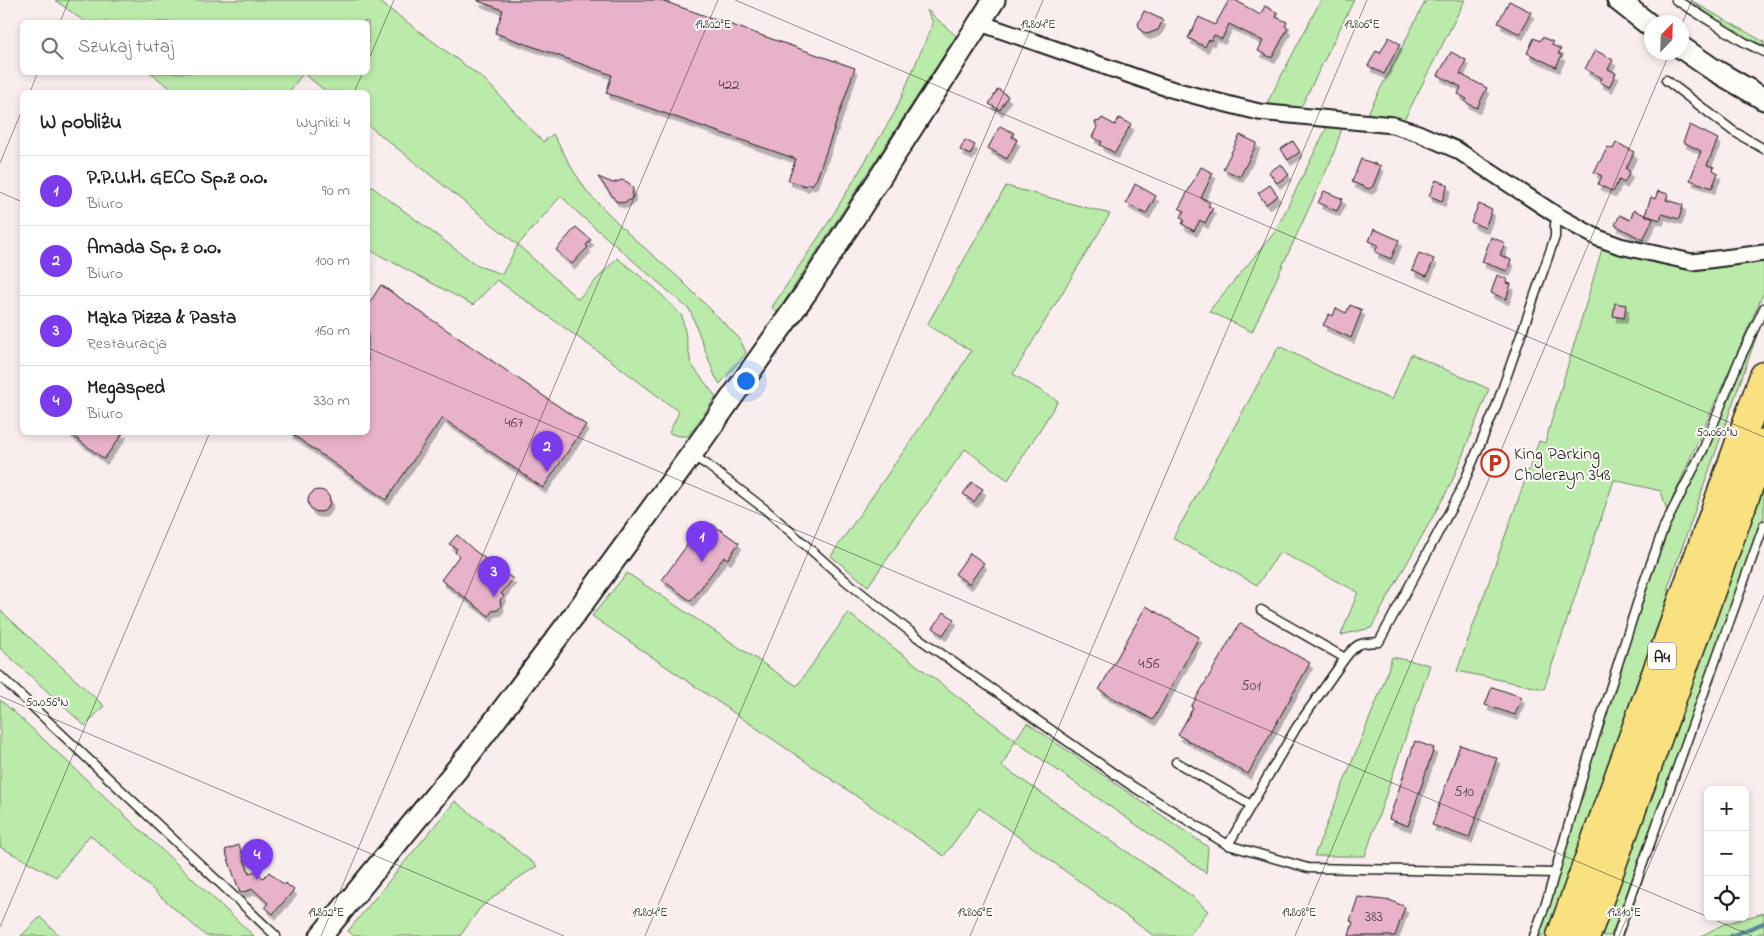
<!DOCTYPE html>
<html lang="pl">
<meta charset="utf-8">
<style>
body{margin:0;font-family:"Indie Flower",sans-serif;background:#f6f6f6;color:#222}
.controls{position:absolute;right:15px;bottom:15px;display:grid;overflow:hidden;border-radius:8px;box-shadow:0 2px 8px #0003}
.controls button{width:45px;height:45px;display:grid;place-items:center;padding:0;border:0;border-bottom:1px solid #e0e0e0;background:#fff;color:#222;font:25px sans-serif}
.compass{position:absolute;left:1644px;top:15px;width:45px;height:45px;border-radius:50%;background:#fff;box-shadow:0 2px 8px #0003;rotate:23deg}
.you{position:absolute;left:745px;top:380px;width:18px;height:18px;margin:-12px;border:4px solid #fff;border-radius:50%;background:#1a73e8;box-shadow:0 0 0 8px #1a73e833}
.badge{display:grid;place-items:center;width:32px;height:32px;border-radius:50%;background:#7c3aed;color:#fff;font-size:16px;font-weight:700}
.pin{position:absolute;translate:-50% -41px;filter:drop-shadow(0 1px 2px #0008)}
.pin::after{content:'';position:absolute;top:26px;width:18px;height:15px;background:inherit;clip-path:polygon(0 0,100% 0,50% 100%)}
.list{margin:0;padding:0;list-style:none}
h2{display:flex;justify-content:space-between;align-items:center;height:65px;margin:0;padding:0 20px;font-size:21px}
h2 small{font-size:16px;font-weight:400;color:#767676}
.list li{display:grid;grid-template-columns:32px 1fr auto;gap:15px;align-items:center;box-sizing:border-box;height:70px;padding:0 20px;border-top:1px solid #e0e0e0}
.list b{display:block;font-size:19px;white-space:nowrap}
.list p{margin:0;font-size:16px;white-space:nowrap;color:#767676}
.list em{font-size:16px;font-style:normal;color:#767676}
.icon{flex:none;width:28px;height:28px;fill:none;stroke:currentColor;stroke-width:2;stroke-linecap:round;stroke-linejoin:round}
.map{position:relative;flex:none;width:1764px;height:936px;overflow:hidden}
.search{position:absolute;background:#fff;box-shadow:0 2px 8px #0003;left:20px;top:20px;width:350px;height:55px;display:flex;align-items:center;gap:12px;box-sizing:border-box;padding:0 18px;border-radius:8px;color:#767676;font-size:19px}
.panel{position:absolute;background:#fff;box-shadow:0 2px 8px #0003;left:20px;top:90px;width:350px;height:345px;border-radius:8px}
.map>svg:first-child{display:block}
.green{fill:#bbebaa;stroke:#6c8463}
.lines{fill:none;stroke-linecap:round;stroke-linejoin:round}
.stream{stroke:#5d8698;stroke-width:4.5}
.building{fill:#e8b2ca;stroke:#1c1c1c;filter:url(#shadow)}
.lane-casing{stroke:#1c1c1c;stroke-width:11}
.street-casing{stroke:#1c1c1c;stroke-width:19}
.secondary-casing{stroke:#1c1c1c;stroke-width:25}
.highway-casing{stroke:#1c1c1c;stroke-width:31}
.lane{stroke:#fdfcf7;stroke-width:8}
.street{stroke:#fdfcf7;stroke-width:15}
.secondary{stroke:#fdfcf7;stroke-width:21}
.highway{stroke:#fae180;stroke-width:28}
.ticks{fill:none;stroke:#1c1c1c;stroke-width:1;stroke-opacity:0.45}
.labels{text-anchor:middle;stroke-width:4;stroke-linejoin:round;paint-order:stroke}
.number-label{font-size:15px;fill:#4f4248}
.shield{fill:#fdfcf7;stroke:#605f5e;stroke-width:1}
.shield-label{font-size:16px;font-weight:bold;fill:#1c1c1c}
.poi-label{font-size:18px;fill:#1c1c1c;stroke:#fdfcf7;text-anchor:start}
.ticks-label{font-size:12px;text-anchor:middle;fill:#1c1c1c;stroke:#fdfcf7;stroke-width:4;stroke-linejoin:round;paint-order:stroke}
</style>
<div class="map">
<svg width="1764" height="936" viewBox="0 0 1764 936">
<defs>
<filter id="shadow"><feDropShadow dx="3" dy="5.5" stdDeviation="0" flood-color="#0004"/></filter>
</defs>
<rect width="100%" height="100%" fill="#f9edee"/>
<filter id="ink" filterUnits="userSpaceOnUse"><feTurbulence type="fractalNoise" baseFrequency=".02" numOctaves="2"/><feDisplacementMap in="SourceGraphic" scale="10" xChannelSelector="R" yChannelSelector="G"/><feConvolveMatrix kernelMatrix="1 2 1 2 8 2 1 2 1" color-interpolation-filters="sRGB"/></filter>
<g filter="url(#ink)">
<g class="green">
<polygon points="55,0 336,0 338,1 339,0 377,0 485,80 543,142 553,134 573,170 588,193 631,236 680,279 740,339 746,353 720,384 715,376 690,310 577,212 561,196 518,245 578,299 617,258 654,287 682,316 691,364 716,397 688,436 678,436 669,433 679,412 610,360 497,280 473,305 368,249 368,184 478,266 502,274 518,245 368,125 368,92 327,92 303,73 289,92 176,92 150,73 368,72 368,22 85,22"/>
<polygon points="1321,0 1354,0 1299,111 1265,107"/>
<polygon points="1426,0 1465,0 1404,120 1367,115"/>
<polygon points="1690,0 1764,42 1764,46 1730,30"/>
<polygon points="927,10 956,36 777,313 772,307 828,223 895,112 933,23"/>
<polygon points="1328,125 1342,128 1332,158 1252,332 1209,311 1275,232"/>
<polygon points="1006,186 1110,214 1013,374 1058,401 1008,480 965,449 868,586 831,556 953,380 971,351 927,325"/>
<polygon points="1602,249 1677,267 1714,267 1764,258 1764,292 1667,511 1661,491 1614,480 1544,689 1457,671 1539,441 1545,443"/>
<path d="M 1759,329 L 1667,590 L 1670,591 L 1546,936 L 1537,936 L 1577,806 C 1584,798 1587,788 1585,778 L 1629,640 L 1668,529 Z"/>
<polygon points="1279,346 1342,378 1392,400 1411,354 1489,389 1451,484 1371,628 1341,635 1358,592 1280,552 1257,585 1173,538"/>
<polygon points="1764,482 1764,516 1611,936 1601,936"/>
<polygon points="627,573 797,686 848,613 1015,740 1027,723 1208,847 1206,873 1015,741 1002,766 1193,897 1208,911 1189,936 1154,936 979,808 944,856 592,616"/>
<polygon points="0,610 104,706 85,726 0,648"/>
<polygon points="1392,657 1430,665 1365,856 1314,856 1383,685"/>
<polygon points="0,700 12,710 254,936 206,936 90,835 56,877 0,847"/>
<polygon points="455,801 537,866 514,881 480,908 460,936 354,936 348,931"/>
<polygon points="1764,913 1764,932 1752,936 1701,936 1724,924"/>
<polygon points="40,917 60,936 21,936"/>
</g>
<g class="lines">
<polyline class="stream" points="1731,936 1764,923"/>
</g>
<g class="building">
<polygon points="478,0 660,0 855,68 817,178 812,185 809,183 806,186 788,180 796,159 606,93 612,75 495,33 503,10 478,1"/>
<polygon points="1229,0 1235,0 1260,15 1265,6 1278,13 1276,17 1287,22 1285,26 1288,28 1272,58 1258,51 1263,41 1229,24 1222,39 1214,35 1211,41 1209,39 1205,47 1188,38 1199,17 1215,25"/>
<polygon points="1509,1 1531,12 1520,34 1498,23"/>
<polygon points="1144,11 1163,20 1158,30 1147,34 1141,31 1138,24"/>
<polygon points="1389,37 1400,44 1384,74 1368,66 1376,51 1380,53"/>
<polygon points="1542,37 1553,42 1552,45 1561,49 1558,54 1562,55 1556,67 1527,53 1534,38 1540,41"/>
<polygon points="1595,50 1613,60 1608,69 1616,73 1609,87 1600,82 1602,78 1585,69"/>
<polygon points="1451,52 1466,60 1460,74 1487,88 1477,108 1465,102 1467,99 1458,94 1461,87 1438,75"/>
<polygon points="998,89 1008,96 1000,110 989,104"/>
<polygon points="1102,118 1115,125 1119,118 1131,124 1115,153 1100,145 1102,142 1092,137 1097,127 1095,122 1100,121"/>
<polygon points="1690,125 1718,139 1707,165 1714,167 1713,170 1718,173 1712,188 1690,180 1701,151 1683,142"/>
<polygon points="1000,126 1014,133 1012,137 1017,140 1007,159 988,148"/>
<polygon points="1240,135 1257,143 1240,177 1223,169"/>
<polygon points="965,140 975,145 970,155 960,150"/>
<polygon points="1293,141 1300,152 1288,160 1281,149"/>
<polygon points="1616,142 1634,152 1626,169 1630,172 1624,183 1619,180 1613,192 1598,184 1602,176 1594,172 1608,147 1613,149"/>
<polygon points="1361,159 1381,166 1373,186 1369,189 1352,182"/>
<polygon points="1281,164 1289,175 1277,183 1269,172"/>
<polygon points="1201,167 1213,173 1201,198 1210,203 1208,206 1213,208 1205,223 1200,220 1194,231 1182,224 1184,220 1180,217 1184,211 1179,208"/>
<polygon points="598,177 613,183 622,180 629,183 633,189 632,197 630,200 623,203 616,201"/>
<polygon points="1436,180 1448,185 1442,201 1429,196"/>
<polygon points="1135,184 1156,196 1146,214 1126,203"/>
<polygon points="1270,185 1278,196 1266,204 1258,193"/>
<polygon points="1324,191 1343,199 1337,211 1318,203"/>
<polygon points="1658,191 1668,194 1666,200 1683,205 1679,219 1662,214 1660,220 1645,215 1651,197 1655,199"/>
<polygon points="1479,204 1492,210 1485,228 1471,222"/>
<polygon points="1634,210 1653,219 1643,240 1615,225 1620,215 1630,220"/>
<polygon points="576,227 591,240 586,245 588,247 572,264 556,250"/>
<polygon points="1374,229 1399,240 1391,259 1375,252 1378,245 1369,241"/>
<polygon points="1491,237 1505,243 1500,255 1511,260 1507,271 1482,262"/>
<polygon points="1419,253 1434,259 1427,276 1412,270"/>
<polygon points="1497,275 1507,279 1506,283 1511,284 1506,299 1491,293"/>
<polygon points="381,285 586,425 543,488 442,418 386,500 289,432 368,432 368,305"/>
<polygon points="1615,303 1626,305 1624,318 1613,316"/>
<polygon points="1350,305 1362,310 1351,338 1323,325 1329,314 1333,316 1336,308 1346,313"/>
<polygon points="68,432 124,432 104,459"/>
<polygon points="972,482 983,489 974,502 963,494"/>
<circle cx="319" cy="501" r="11"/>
<polygon points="703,523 709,527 712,524 739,543 728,559 724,557 691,601 662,580"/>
<polygon points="457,535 475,551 513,579 501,594 504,596 500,600 501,606 498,610 492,611 489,616 441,580 459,556 455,552 457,549 449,544"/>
<polygon points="970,553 984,563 969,584 955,574"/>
<polygon points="1146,606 1199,637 1153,720 1099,690"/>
<polygon points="944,612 954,619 943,635 933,628"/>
<polygon points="1240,623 1310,663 1248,774 1178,735 1193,708 1191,707"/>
<polygon points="1492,687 1522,697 1515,715 1485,705"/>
<polygon points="1415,741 1434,748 1408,826 1389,819"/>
<polygon points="1460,745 1497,758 1469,838 1432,825"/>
<polygon points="239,845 249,873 256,871 263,878 269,872 284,885 285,883 294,890 273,914 265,907 268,903 253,889 240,893 225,850"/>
<polygon points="1358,897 1392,901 1405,907 1395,936 1349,936 1353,922 1350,921"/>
</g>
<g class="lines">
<g class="lane-casing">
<g id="lane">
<polyline points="1676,0 1744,42 1764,52"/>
<polyline points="1666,80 1733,131 1764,149"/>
<polyline points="693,456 706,464 766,510 846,581 917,637 1132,786 1228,845 1308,868 1555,873"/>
<path d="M 1345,658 C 1358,642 1359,643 1379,642 L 1459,494 L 1496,407 L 1555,237 L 1555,224 L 1558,216"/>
<polyline points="0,676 276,936"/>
<polyline points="1176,762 1251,805"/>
<polyline points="1228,845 1296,728 1345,658 1261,610"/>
<polyline points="1534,936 1546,903 1588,758 1643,585 1664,527 1703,450 1738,363 1764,308"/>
<polyline points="1617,936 1764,525"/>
</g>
</g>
<g class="street-casing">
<polyline id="street" points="980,23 1167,88 1219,102 1259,112 1393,125 1418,133 1457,150 1558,216 1598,238 1620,246 1692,262 1764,253"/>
</g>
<g class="secondary-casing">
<g id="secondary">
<polyline points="1618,0 1652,27"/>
<polyline points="1682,48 1711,68 1764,99"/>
<polyline points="321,936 471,752 569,622 691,455 807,291 994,0"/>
</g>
</g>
<g class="highway-casing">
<g id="highway">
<polyline points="1561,936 1764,376"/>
<polyline points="1586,936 1764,444"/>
</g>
</g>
<use href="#lane" class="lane"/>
<use href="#street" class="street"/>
<use href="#secondary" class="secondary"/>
<use href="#highway" class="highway"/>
</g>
</g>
<path class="ticks" d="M 735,0 L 1764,437M 60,22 L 69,0M 1682,24 L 1692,0M 368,61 L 394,0M 30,92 L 38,72M 354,92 L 363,72M 0,163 L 22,110M 0,192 L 22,202M 368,348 L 1708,917M 0,696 L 564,936M 1708,917 L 1752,936M 0,927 L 210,432M 321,936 L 718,0M 645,936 L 1043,0M 970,936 L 1367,0M 1295,936 L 1670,52M 1619,936 L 1764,595"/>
<defs>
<g id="parking-ring" transform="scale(1.4375)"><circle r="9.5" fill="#fdfcf7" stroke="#c8321e" stroke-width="1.5"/><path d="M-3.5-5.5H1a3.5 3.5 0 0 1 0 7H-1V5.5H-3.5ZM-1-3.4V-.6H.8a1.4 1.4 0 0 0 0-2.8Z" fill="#c8321e"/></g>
</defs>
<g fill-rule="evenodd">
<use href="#parking-ring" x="1495" y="463"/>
</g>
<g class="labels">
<g class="number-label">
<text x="729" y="89">422</text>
<text x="514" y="427">467</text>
<text x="1149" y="668">456</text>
<text x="1251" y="690">501</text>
<text x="1464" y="796">510</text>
<text x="1374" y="921">383</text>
</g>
<rect class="shield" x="1648" y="642.5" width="28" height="27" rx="4"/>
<g class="shield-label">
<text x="1662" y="662">A4</text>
</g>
<g class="poi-label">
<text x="1514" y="459">King Parking<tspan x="1514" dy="21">Cholerzyn 348</tspan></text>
</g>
</g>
<g class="ticks-label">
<text x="713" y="28">19.802°E</text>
<text x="1038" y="28">19.804°E</text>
<text x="1362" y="28">19.806°E</text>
<text x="1717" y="436">50.060°N</text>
<text x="47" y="706">50.056°N</text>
<text x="326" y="916">19.802°E</text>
<text x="650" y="916">19.804°E</text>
<text x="975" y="916">19.806°E</text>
<text x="1299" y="916">19.808°E</text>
<text x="1624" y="916">19.810°E</text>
</g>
</svg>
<div class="controls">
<button>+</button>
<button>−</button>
<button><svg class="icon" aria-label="locate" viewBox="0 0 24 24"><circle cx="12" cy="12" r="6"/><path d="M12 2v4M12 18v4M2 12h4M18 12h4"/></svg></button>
</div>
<svg class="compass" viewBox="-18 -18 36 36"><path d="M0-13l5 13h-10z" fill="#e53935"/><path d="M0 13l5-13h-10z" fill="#767676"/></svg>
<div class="you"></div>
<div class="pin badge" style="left:702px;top:562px">1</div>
<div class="pin badge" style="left:547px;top:472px">2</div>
<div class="pin badge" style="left:494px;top:597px">3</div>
<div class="pin badge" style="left:257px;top:880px">4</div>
<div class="search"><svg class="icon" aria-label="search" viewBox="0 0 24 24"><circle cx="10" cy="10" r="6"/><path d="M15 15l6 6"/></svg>Szukaj tutaj</div>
<section class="panel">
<h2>W pobliżu<small>Wyniki: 4</small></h2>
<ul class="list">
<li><span class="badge">1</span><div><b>P.P.U.H. GECO Sp.z o.o.</b><p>Biuro</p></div><em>90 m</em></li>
<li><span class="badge">2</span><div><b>Amada Sp. z o.o.</b><p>Biuro</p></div><em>100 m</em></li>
<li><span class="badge">3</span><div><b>Mąka Pizza &amp; Pasta</b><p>Restauracja</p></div><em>160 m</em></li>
<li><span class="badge">4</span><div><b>Megasped</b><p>Biuro</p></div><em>330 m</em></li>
</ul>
</section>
</div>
